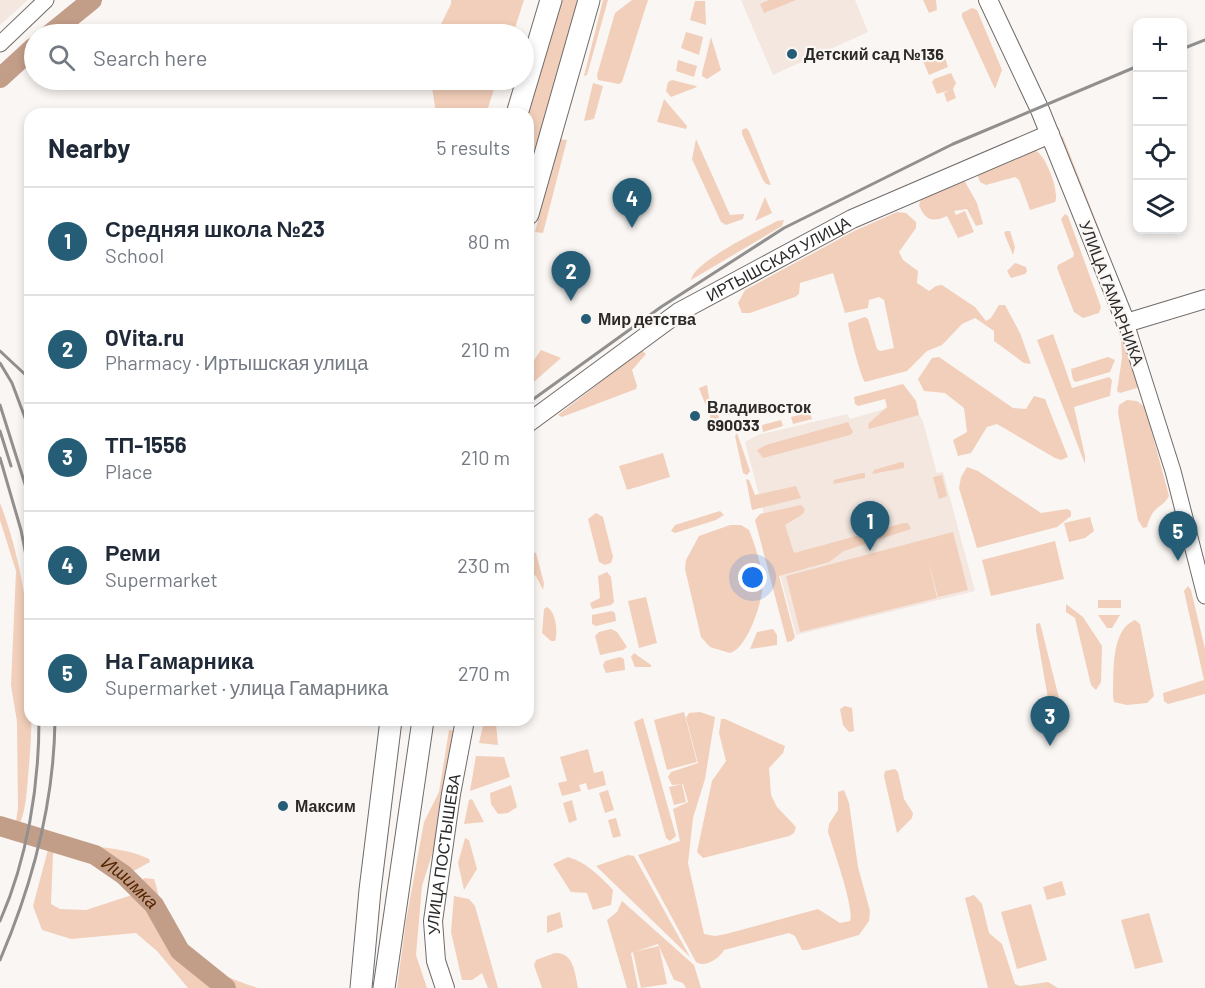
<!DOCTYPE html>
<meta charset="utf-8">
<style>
body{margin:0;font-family:Barlow,sans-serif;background:#f2f2f3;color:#1f2937}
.controls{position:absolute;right:18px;top:18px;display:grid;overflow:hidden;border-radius:12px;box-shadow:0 3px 9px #0003}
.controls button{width:54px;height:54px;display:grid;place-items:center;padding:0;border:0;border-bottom:2px solid #e0e1e3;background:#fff;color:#1f2937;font:30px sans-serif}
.you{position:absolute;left:753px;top:578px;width:21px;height:21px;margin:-15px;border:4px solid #fff;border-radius:50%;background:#1a73e8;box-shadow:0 0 0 9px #1a73e833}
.badge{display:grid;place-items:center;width:39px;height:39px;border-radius:50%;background:#255d77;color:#fff;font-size:20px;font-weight:700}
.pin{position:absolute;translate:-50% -50px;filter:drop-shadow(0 2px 3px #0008)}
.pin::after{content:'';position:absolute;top:32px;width:21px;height:18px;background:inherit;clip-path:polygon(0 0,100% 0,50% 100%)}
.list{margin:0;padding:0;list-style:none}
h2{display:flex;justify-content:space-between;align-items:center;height:78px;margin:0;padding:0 24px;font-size:26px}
h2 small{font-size:20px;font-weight:400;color:#747a83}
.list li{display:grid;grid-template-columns:39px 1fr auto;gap:18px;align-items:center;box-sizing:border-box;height:108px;padding:0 24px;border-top:2px solid #e0e1e3}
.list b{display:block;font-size:22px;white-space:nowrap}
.list p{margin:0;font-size:20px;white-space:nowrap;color:#747a83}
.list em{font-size:20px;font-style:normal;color:#747a83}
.icon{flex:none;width:33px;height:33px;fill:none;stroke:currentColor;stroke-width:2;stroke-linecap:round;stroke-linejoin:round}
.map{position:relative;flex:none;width:1205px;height:988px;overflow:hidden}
.search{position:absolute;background:#fff;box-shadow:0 3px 9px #0003;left:24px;top:24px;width:510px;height:66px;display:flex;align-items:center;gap:15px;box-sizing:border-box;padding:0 21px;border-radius:33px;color:#747a83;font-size:22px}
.panel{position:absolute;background:#fff;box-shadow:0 3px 9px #0003;left:24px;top:108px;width:510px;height:618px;border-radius:18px}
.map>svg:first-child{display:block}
.built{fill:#f3e7e0}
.green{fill:#f2cfba}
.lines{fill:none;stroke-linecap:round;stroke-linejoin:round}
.river{stroke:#c29d88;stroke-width:20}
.minor-casing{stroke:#6f6b69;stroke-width:17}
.major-casing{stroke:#6f6b69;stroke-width:20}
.highway-casing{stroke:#6f6b69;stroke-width:23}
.minor{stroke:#fff;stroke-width:15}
.major{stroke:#fff;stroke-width:18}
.highway{stroke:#fff;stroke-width:21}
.rail{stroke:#92908e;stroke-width:3}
.poi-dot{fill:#255d77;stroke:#faf6f3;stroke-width:2}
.labels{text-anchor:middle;stroke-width:4.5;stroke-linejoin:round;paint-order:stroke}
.poi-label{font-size:16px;font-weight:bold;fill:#2b2a29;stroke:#faf6f3;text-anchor:start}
.street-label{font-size:16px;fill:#2b2a29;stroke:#faf6f3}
.water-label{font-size:18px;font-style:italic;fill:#562701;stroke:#faf6f3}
</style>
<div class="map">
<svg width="1205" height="988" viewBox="0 0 1205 988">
<rect width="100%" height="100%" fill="#faf6f3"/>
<g class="built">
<polygon points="0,0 28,0 0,25"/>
<polygon points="741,0 855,0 868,32 773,75"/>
<polygon points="912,401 923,422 937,473 943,472 975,591 796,635 745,442 758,435 847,414 850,419"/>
</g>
<g class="green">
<polygon points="451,0 524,0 513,34 436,34 451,4"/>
<polygon points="561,0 579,0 528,179 527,114"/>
<polygon points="603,0 608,0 587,75 584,76"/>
<polygon points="632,0 648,0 622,82 619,84 598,80 597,75 615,13"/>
<polygon points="769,0 796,0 764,13 760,4"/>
<polygon points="923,0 936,0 937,10 929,13"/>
<polygon points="695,1 705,1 706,25 690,20"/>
<polygon points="972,8 977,10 1002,70 995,89 962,17 962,13"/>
<polygon points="686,32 703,37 699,55 681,48"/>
<polygon points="711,37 721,70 707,79 702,76 702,73"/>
<polygon points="939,54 944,55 948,67 929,75 923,61"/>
<polygon points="678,60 697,66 694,77 676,71"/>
<polygon points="951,73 956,83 953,89 956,98 947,102 944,93 950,90 937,94 932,82 934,79"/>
<polygon points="431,80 497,80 486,114 436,114"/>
<polygon points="672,80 696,86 697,87 671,97 666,91 668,82"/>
<polygon points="593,83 603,86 594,119 584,121"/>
<polygon points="664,99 687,126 686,129 657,122"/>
<polygon points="746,128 749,131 771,185 766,184 763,180 742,134 742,130"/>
<polygon points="1059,135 1063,137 1100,231 1099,236"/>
<polygon points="559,139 567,140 543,233 535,232"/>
<polygon points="696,139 730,215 744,214 743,219 726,225 721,222 692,159"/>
<path d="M 1034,150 C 1045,152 1060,192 1055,202 L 1030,210 L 1019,180 L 1015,177 L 986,185 L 980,182 L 977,174 Z"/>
<path d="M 964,180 L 977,203 L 983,224 L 976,226 L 967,209 L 954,211 L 956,215 L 965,211 L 974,232 L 958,238 L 947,216 C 932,223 925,220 919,205 L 922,197 Z"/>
<polygon points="765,197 772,213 755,221"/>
<path d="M 897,212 L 906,213 L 916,222 L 916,228 L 899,252 L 903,260 L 918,271 L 917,283 L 929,291 L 936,286 L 942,285 L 975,307 L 986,321 L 991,318 L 999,305 L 1005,305 L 1020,333 L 1031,364 L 1024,363 L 994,341 L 994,331 L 975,318 L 962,324 L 942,345 L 927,351 L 907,371 L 865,382 C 861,378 849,332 848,323 L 865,317 L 868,319 L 877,349 L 880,351 L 894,348 L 884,300 L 879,297 L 869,300 L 868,308 L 845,313 L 833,273 L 800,283 L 799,294 L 795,297 L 750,313 L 742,313 L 738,303 L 745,290 L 854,231 Z"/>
<polygon points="1065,214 1068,216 1101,307 1099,313 1083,318 1074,312 1057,268 1058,265 1073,257 1074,254 1061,219"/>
<path d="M 784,220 L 782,226 L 691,280 C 693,262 759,231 777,221 Z"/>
<polygon points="1006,231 1010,231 1015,247 1013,255 1004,233"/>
<polygon points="1015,263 1026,267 1027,271 1025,274 1011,278 1007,271"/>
<polygon points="1114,317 1138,385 1137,388 1120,393 1117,391 1122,358 1121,340"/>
<polygon points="1053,334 1072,388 1109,377 1112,380 1110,396 1074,407 1085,456 1085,464 1037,340"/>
<polygon points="541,350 561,358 528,387 528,369"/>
<polygon points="642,350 646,354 632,370 637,386 636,389 562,417 558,415"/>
<polygon points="939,357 1013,408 1026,409 1034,396 1045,399 1068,457 1061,460 1055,458 997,424 987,427 971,453 958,456 953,440 967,432 964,408 945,393 924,391 918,379 932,358"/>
<polygon points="1108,357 1115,360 1110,372 1076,382 1073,380 1071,369"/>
<polygon points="903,384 916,401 919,415 869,429 868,424 887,407 885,399 858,406 855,404 854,397"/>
<polygon points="707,385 710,404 706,406 699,388"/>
<path d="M 1127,400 L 1137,401 L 1145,407 L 1169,496 C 1161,510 1153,504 1147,527 L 1143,528 L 1138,520 L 1118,413 L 1119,405 Z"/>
<polygon points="717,411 723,429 715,431 709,413"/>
<polygon points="810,412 812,419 793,424 791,417"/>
<polygon points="781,420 783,426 763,432 762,425"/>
<polygon points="848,422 853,432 850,435 763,458 757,450 766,445"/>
<polygon points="737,433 750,471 747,475 743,473 735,436"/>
<polygon points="663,453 670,477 627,490 619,466"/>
<polygon points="901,462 904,463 904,468 872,474 874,470"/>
<polygon points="967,467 978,471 1041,513 1067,509 1071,511 1071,516 1057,527 977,548 959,488 961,477"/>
<polygon points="862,473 865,473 865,478 833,484 834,480"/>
<polygon points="942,475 947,496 939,499 933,477"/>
<polygon points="746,479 749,480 755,495 796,486 801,498 752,510"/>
<path d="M 0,503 C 32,586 36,680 29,766 C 27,785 27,809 19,825 L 16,821 L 18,808 L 17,722 L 11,685 L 16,571 L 0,520 Z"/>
<polygon points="801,505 805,509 803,514 785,525 794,553 904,523 908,523 911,529 844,551 829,562 779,576 795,637 792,641 787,642 755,520 760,514"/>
<polygon points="720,511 724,515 716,520 675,533 671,531 675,525"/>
<polygon points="596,513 603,517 613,557 611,563 605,565 599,562 588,519"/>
<polygon points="1090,517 1094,531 1085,538 1069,542 1064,523"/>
<path d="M 730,525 L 741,525 L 749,530 C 755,545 761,564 763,580 C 764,598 748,648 730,653 L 710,647 L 701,637 L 685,569 L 686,560 L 699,536 Z"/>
<polygon points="953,532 968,590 938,597 928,560 937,598 800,632 786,576"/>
<polygon points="1055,541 1064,579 991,596 982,560"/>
<polygon points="532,552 536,553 544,583 543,590 536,576 528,572 528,556"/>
<polygon points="607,572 611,577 614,602 611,605 592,609 590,603 600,598 598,576"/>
<polygon points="1188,586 1191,590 1205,649 1205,694 1168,704 1164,701 1163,693 1204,680 1184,591"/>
<polygon points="646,597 657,643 639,648 628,601"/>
<rect x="1098" y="600" width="23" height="8"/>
<polygon points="1066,604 1083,617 1102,646 1101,682 1096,690 1091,685 1075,618 1066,612"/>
<path d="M 547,607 C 556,612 558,632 555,641 L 551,641 L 542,633 L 544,609 Z"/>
<polygon points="612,611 615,613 616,621 596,626 592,624 592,615"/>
<polygon points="1098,615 1120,615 1112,628 1107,628"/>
<path d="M 1135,620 L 1140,624 L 1154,696 L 1147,703 L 1127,705 L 1114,702 L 1113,696 C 1114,674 1110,630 1135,620 Z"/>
<polygon points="1040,623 1060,702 1054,712 1050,710 1036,630 1036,624"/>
<polygon points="611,629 617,632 627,647 623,650 600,655 595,636 599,632"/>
<polygon points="773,629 777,635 777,645 750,649 757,632"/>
<polygon points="634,653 651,665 651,667 635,667 631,657"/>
<polygon points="620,657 624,659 625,670 606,673 603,666 605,661"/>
<polygon points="845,706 852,708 854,731 849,732 843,725 840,709"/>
<polygon points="684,712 697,762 667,770 654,720"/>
<path d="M 700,712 L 715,717 L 705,779 L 693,818 L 688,863 L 704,934 L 715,936 L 726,934 L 818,909 L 840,923 L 850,921 C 855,910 833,848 828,832 L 829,824 L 838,810 L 838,792 L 844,790 L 849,803 L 858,867 L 870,911 L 869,921 L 859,935 L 807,950 L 802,950 L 795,936 L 789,933 L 724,950 C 719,959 705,968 696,962 L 638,855 L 680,841 L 673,809 L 688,802 L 683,784 L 672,785 L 668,777 L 671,772 L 698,763 L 686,718 L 689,713 Z"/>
<polygon points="643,718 676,836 670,841 666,838 634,722"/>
<polygon points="721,719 725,719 785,746 783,753 769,768 771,795 777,807 796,827 794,833 789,836 703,858 697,852 712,781 726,761 719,733"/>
<polygon points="484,721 496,724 498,745 479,743"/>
<polygon points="449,730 456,731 440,829 422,886 416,955 427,988 397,988 406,921 424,822 439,792"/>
<polygon points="588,749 594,773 603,771 606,785 588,790 586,783 579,785 581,791 562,796 558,783 567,781 560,757"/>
<polygon points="476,756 504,757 510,777 470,791"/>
<polygon points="895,769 898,772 904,799 913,813 912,818 897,833 884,776 885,771"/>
<polygon points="682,784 686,802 674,805 669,787"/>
<polygon points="511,785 517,807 508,813 498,814 491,804 490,793"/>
<polygon points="608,790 614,810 605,813 599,793"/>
<polygon points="472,799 484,822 464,824 469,800"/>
<polygon points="572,800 577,820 569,823 563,803"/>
<polygon points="616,818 621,836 613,838 608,820"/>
<path d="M 58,838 C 87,849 120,845 149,859 L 150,862 L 128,874 L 112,871 L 94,864 L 88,855 L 62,846 L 53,854 L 51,904 L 60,909 L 86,910 L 132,895 L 144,878 L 154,879 C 160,895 159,913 167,928 C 185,961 224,977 258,988 L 188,988 L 157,951 L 136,933 L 71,939 L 42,930 L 33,906 L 50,842 Z"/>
<polygon points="465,838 469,840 477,869 464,890 458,863"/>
<polygon points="628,855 634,856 690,957 596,866"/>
<path d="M 568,857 C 586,862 600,876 613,890 L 611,905 L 593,910 L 587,893 L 571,892 L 553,864 Z"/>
<polygon points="1062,881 1066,895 1047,900 1043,887"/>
<polygon points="974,895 982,904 989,933 1002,944 1015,984 1020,986 1048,982 1058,988 988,988 965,898"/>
<polygon points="454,896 469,899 475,906 498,988 488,988 482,973 472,980 462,980 451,932"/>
<polygon points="622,901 694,965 701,988 686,988 683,983 674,980 658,944 631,953 638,988 627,988 607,920 617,912"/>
<polygon points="1031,904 1047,960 1017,969 1001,912"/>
<polygon points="560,912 563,927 547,933 547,916"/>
<polygon points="1149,913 1163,962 1135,969 1121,920"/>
<polygon points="659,946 667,984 641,988 633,952"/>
<path d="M 555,953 C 574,952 575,974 578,988 L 542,988 L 534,965 L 536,960 Z"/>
</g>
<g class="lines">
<g class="river">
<polyline points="50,34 92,0"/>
<polyline points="0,78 34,47"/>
<path id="s1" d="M 0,826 L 95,855 L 124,875 L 154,905 L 180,951 L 226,988"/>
</g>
<g class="minor-casing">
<g id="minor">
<polyline points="0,44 46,0"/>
<polyline points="1126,323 1173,471 1205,596"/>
</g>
</g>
<g class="major-casing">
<g id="major">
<polyline points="988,0 1040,110 1126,323 1205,299"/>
<path id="s2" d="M 528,423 L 679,312 L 852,219 L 1050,134"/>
<path id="s3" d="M 445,988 L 436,961 L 433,921 L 451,794 L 465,720"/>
</g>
</g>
<g class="highway-casing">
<g id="highway">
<polyline points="517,114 551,0"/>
<polyline points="528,214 589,0"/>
<polyline points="361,988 370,890 391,720"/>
<polyline points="384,988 423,720"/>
</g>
</g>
<use href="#minor" class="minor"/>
<use href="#major" class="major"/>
<use href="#highway" class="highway"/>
<g class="rail">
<polyline points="1182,49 1205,40"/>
<polyline points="0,351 30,379"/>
<polyline points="0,363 12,383 30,431"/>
<polyline points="528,403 661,307 784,228 953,144 1138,66"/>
<polyline points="0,405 30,500"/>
<polyline points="0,431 11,466"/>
<polyline points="0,458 21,530 30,576"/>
<path d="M 0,921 C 27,860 39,787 39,720"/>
<path d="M 0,960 C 33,883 54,804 55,720"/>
</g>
</g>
<g class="poi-dot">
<circle cx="792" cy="54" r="6"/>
<circle cx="586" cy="319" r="6"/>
<circle cx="695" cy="416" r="6"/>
<circle cx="283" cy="806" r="6"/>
</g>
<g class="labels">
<g class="poi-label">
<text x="804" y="60">Детский сад №136</text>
<text x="598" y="325">Мир детства</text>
<text x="707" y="413">Владивосток<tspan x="707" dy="18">690033</tspan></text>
<text x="295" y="812">Максим</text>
</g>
<g class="street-label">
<text dy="6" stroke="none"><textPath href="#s2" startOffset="300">ИРТЫШСКАЯ УЛИЦА</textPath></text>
<text transform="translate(1112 293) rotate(69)" y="6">УЛИЦА ГАМАРНИКА</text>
<text dy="6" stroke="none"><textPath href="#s3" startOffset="136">УЛИЦА ПОСТЫШЕВА</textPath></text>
</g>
<g class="water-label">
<text dy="6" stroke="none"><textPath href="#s1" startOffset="144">Ишимка</textPath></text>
</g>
</g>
</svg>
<div class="controls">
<button>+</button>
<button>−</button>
<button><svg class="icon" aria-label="locate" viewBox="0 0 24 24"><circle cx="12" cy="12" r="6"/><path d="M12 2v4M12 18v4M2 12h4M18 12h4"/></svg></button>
<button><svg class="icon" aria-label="layers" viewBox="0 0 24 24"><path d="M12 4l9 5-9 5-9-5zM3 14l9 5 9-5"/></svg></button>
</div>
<div class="you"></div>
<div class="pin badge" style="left:870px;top:551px">1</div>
<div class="pin badge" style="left:571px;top:301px">2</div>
<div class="pin badge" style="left:1050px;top:746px">3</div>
<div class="pin badge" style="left:632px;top:228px">4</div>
<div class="pin badge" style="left:1178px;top:561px">5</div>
<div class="search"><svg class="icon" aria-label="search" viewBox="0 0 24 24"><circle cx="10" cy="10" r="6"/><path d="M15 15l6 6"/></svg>Search here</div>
<section class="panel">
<h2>Nearby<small>5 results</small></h2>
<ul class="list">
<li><span class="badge">1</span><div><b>Средняя школа №23</b><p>School</p></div><em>80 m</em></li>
<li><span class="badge">2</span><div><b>OVita.ru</b><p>Pharmacy · Иртышская улица</p></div><em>210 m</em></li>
<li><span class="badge">3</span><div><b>ТП-1556</b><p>Place</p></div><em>210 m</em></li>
<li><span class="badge">4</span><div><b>Реми</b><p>Supermarket</p></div><em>230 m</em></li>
<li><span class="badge">5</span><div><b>На Гамарника</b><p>Supermarket · улица Гамарника</p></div><em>270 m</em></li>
</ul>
</section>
</div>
